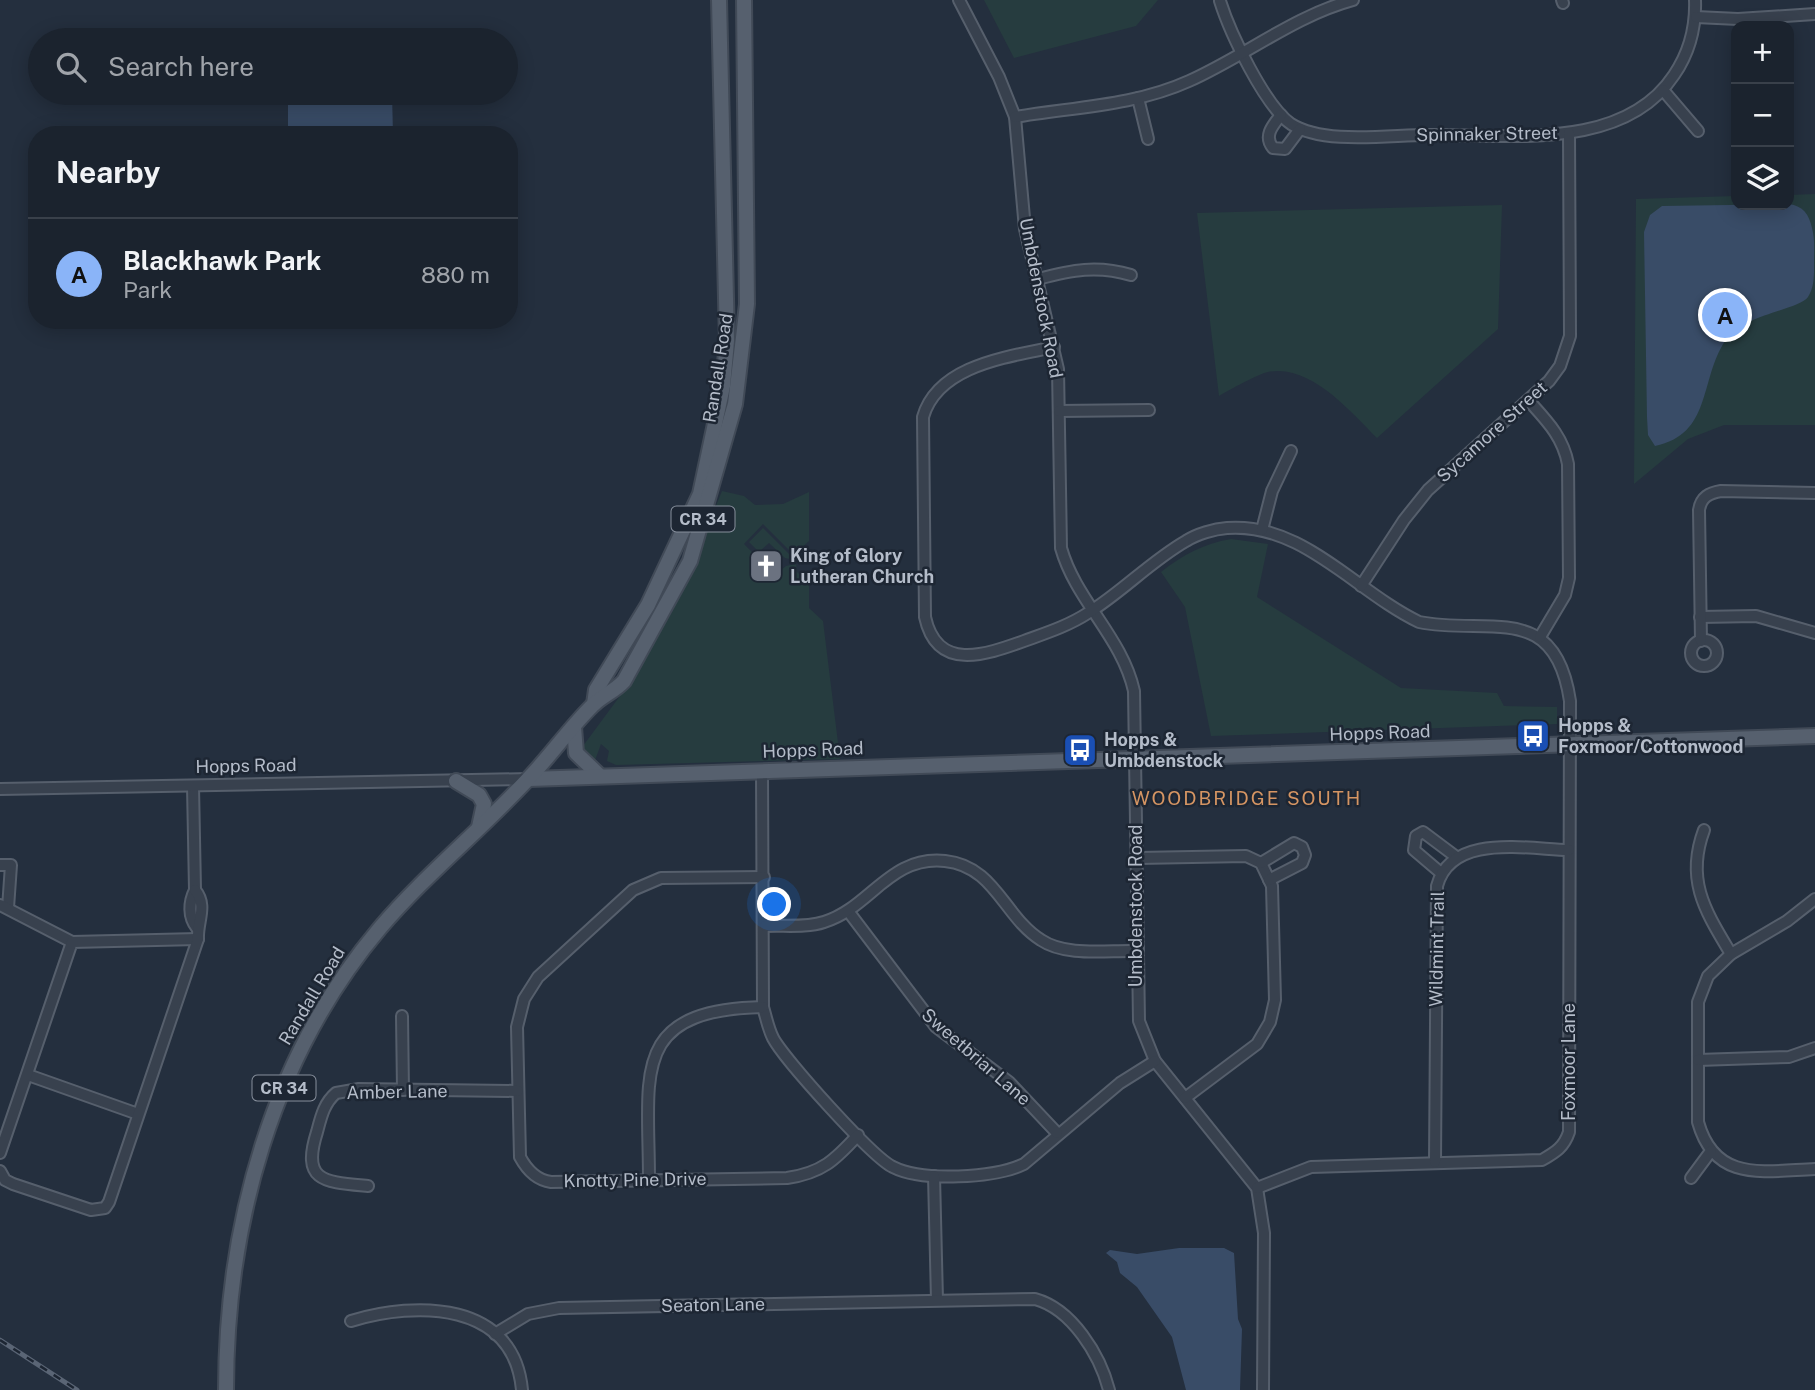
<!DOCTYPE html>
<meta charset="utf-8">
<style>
body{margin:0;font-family:"Public Sans",sans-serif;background:#282f3a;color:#f1f3f6}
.controls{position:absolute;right:21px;top:21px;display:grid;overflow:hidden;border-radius:14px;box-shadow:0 4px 18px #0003}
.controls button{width:63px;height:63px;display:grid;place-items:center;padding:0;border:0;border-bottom:2px solid #39404a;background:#1b232e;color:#f1f3f6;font:35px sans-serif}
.you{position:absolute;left:775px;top:905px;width:24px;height:24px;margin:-18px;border:5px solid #fff;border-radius:50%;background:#1a73e8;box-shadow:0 0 0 10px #1a73e833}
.badge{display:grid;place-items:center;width:46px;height:46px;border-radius:50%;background:#8ab4f8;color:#111;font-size:23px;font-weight:700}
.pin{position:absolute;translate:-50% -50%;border:4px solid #fff;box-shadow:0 2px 7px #0006}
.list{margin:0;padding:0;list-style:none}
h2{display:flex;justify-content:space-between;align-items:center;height:91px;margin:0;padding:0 28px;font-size:30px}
h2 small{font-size:23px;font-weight:400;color:#a0a4aa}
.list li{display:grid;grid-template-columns:46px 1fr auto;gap:21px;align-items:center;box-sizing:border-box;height:112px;padding:0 28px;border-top:2px solid #39404a}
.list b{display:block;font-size:26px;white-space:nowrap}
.list p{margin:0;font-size:23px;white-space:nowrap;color:#a0a4aa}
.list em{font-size:23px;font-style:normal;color:#a0a4aa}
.icon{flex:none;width:38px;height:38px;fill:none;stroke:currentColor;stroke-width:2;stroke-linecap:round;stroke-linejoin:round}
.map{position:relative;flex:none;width:1815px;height:1390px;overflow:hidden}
.search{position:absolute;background:#1b232e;box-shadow:0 4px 18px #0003;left:28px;top:28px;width:490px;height:77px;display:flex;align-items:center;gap:18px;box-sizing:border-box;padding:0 24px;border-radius:38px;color:#a0a4aa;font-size:26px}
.panel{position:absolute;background:#1b232e;box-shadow:0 4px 18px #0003;left:28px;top:126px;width:490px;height:203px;border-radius:28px}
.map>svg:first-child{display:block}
.green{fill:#263c3f}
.water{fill:#394c67}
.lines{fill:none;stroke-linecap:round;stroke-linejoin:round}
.minor-casing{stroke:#565f6c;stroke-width:14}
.major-casing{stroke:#414a57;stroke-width:18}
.minor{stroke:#38414e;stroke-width:10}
.major{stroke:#56606e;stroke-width:14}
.rail-casing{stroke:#5a6575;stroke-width:5}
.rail{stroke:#1d2633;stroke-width:2.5;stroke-dasharray:8;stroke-linecap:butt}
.labels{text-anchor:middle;stroke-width:5;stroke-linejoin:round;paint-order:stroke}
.shield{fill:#1d2633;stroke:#878f9c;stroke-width:2}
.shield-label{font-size:16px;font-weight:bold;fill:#b4bcc9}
.street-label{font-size:18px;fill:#b4bcc9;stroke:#1d2633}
.poi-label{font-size:18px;font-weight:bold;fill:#b4bcc9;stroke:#1d2633;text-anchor:start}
.neighbourhood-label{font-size:19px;letter-spacing:2px;fill:#d59563;stroke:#1d2633}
</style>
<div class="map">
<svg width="1815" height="1390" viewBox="0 0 1815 1390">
<rect width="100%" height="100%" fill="#242f3e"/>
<g class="green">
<polygon points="984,0 1158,0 1136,26 1014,58"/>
<polygon points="1815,194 1815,425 1724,425 1688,439 1634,484 1636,199 1736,196 1736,205 1789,205 1789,195"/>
<path d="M 1502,205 L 1498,329 L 1377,438 C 1351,412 1310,363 1268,372 C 1258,374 1229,390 1219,396 L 1197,213 Z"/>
<polygon points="722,491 744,496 755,505 783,504 809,492 809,541 798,551 796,557 763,524 744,544 756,556 750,562 769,580 786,566 796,564 797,572 809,583 809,608 823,621 840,759 616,765 607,761 609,751 601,744 594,763 580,750 631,681 673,610"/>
<polygon points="763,528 795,560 785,558 769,543 759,552 749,542"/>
<path d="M 1231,539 L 1268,544 L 1257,597 L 1401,688 L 1497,693 L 1504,706 L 1557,707 L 1557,724 L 1211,736 L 1185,607 L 1161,572 C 1184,554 1203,544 1231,539 Z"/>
</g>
<g class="water">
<polygon points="288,93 392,93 393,135 288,135"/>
<path d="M 1789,204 C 1803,206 1809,214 1812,228 C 1815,239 1814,250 1814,261 C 1814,272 1815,287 1808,297 C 1799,310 1742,314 1725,341 C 1699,381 1712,434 1655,446 L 1648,435 L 1647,417 L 1644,232 L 1650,215 L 1662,206 Z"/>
<polygon points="1179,1248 1224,1248 1234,1253 1238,1319 1242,1329 1240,1390 1186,1390 1172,1337 1137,1287 1120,1273 1117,1262 1106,1253 1110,1250 1137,1254"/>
</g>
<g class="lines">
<g class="minor-casing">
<g id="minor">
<path d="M 959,0 L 999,77 L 1015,117 L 1025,229 L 1058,369 L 1061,548 C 1076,601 1122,637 1134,691 L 1139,1021 L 1155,1061 L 1257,1188 L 1264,1233 L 1263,1390"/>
<polyline points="1562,0 1563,3"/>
<path d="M 1220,1 C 1230,33 1265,106 1291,124 C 1324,145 1389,135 1427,135 C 1508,134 1623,152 1674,75 C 1689,53 1696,27 1695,0"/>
<polyline points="1696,17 1738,19 1815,14"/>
<polyline points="1663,90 1698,131"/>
<polyline points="1138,98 1148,139"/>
<path d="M 1281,115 C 1273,125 1263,136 1273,148 L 1285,149 L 1300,129"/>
<path d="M 1015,117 C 1073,107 1134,106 1189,81 C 1245,56 1294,16 1353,0"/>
<path d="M 1038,279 C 1072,270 1097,265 1131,275"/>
<path d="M 1054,347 C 1008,357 938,365 923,417 L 925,617 C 937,672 985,655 1024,641 C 1046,633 1068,626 1088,613 C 1122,592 1151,561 1186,541 C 1197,534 1214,529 1227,528 C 1302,522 1356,592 1419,622 C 1489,636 1555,600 1570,701 L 1569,1132 C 1564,1147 1556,1152 1542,1160 L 1311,1167 L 1257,1188"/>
<path d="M 1529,401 C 1547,421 1563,437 1568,464 L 1569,578 L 1565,595 L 1540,637"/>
<polyline points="1059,411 1149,410"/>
<polyline points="1262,530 1272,491 1291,451"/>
<polyline points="1361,586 1404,520 1428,490 1549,381 1560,366 1570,336 1569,133"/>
<polyline points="1700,617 1756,616 1815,633"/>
<circle cx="1704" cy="653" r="13"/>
<path d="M 1701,641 L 1699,510 C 1701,497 1709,493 1721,491 L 1815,493"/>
<path d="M 762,771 L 763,1007 C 766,1017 768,1028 773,1038 C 784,1059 873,1158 893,1167 C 922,1182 995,1178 1024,1164 L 1120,1083 L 1155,1061"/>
<path d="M 193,786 L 195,890 C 189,902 188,917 197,928"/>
<polyline points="0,789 529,779"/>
<path d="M 1704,830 C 1685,881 1706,912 1731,954"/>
<polyline points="1138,858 1246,856 1261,863 1272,886 1275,1000 1270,1022 1257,1044 1185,1098"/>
<polyline points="1261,863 1294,843 1302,847 1305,855 1302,863 1269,880"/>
<polyline points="0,865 11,865 8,908"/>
<polyline points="1441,873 1414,850 1416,836 1423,832 1455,856"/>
<path d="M 764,877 L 661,878 L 633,890 L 538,977 L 524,999 L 517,1027 L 520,1157 C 527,1170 536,1180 551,1182 L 787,1178 C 822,1173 835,1160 858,1135"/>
<path d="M 1815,899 L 1787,921 L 1731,954 L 1708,976 L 1698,1002 L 1698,1122 C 1715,1183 1764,1171 1815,1169"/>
<polyline points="0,905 72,942"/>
<polyline points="848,911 936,1027 1009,1082 1057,1133"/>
<path d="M 765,926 C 784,925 806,928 824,922 C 870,908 890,855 945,861 C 995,866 1004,917 1041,940 C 1066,957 1108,950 1136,951"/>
<polyline points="402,1016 403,1090"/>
<polyline points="1698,1060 1789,1057 1815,1048"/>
<polyline points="28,1075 138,1114"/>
<polyline points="0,1153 72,942 198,939"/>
<path d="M 1435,1162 L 1437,886 C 1451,833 1526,849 1569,850"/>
<path d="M 0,1171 L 5,1180 L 13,1184 L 91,1210 L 105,1208 L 109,1202 L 198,939 C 197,921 208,906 195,890"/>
<polyline points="934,1176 937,1300"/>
<polyline points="1691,1178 1711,1151"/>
<path d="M 649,1180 C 649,1074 629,1010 763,1007"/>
<path d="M 368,1186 C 324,1182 301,1182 317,1132 C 321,1117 324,1103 336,1093 L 359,1089 L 518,1091"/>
<path d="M 351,1321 C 416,1301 514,1301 522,1390"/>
<path d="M 495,1334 L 528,1314 L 559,1308 L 1035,1299 C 1072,1309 1100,1355 1109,1390"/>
</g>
</g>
<g class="major-casing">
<g id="major">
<polyline points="594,704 596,690 648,605 700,494 723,386 727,341 719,0"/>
<polyline points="574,727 576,753 600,776"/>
<polyline points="529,779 1815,736"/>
<polyline points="456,781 479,795 484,804 479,827"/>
<path d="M 226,1390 C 226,1225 272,1056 380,928 C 425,875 481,830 529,778 C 551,755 569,729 591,707 C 601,696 614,692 624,681 L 690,561 L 735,404 L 747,304 L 744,0"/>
</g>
</g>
<use href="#minor" class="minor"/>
<use href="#major" class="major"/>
<g class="rail-casing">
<polyline id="rail" points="0,1340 77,1390"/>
</g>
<use href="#rail" class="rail"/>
</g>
<defs>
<g id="church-square" transform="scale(1.75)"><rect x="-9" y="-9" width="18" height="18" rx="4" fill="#6b7280" stroke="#1d2633"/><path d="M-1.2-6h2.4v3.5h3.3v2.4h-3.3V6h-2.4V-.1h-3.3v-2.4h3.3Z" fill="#fff"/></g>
<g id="bus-square" transform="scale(1.75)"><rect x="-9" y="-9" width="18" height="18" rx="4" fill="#1a4fb4" stroke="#1d2633"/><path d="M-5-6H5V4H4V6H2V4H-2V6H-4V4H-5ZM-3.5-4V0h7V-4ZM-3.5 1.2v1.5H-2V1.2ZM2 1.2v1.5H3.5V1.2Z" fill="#fff"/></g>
</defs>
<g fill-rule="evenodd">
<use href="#church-square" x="766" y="566"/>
<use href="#bus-square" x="1533" y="736"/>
<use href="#bus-square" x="1080" y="750"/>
</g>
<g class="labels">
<g class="shield">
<rect x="671.5" y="506.5" width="63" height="25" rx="5"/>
<rect x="252.5" y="1075.5" width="63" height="25" rx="5"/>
</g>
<g class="shield-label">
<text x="703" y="525">CR 34</text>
<text x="284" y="1094">CR 34</text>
</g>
<g class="street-label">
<text transform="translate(1487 134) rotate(-1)" y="6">Spinnaker Street</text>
<text transform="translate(1041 298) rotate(79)" y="6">Umbdenstock Road</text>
<text transform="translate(718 368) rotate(-81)" y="6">Randall Road</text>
<text transform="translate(1492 432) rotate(-42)" y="6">Sycamore Street</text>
<text transform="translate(1380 733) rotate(-2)" y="6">Hopps Road</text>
<text transform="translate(813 750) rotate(-2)" y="6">Hopps Road</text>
<text transform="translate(246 766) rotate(-1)" y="6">Hopps Road</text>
<text transform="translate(1136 906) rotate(-90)" y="6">Umbdenstock Road</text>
<text transform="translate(1437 949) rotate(-89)" y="6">Wildmint Trail</text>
<text transform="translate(312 996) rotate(-59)" y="6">Randall Road</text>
<text transform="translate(976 1057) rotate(41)" y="6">Sweetbriar Lane</text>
<text transform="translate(1569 1062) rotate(-90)" y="6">Foxmoor Lane</text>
<text transform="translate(397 1092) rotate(-1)" y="6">Amber Lane</text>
<text transform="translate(635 1180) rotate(-1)" y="6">Knotty Pine Drive</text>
<text transform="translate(713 1305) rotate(-1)" y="6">Seaton Lane</text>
</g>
<g class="poi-label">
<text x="790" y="562">King of Glory<tspan x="790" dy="21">Lutheran Church</tspan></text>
<text x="1558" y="732">Hopps &amp;<tspan x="1558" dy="21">Foxmoor/Cottonwood</tspan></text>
<text x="1104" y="746">Hopps &amp;<tspan x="1104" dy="21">Umbdenstock</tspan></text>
</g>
<g class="neighbourhood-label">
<text x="1247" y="805">WOODBRIDGE SOUTH</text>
</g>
</g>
</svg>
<div class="controls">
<button>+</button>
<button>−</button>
<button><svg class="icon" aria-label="layers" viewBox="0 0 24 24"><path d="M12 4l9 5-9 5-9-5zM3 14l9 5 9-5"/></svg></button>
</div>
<div class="you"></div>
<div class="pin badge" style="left:1725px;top:315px">A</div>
<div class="search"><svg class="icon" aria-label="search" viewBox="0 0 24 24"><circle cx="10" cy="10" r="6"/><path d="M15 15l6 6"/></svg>Search here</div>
<section class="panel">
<h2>Nearby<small></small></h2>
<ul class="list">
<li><span class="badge">A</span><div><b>Blackhawk Park</b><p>Park</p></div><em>880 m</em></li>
</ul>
</section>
</div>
